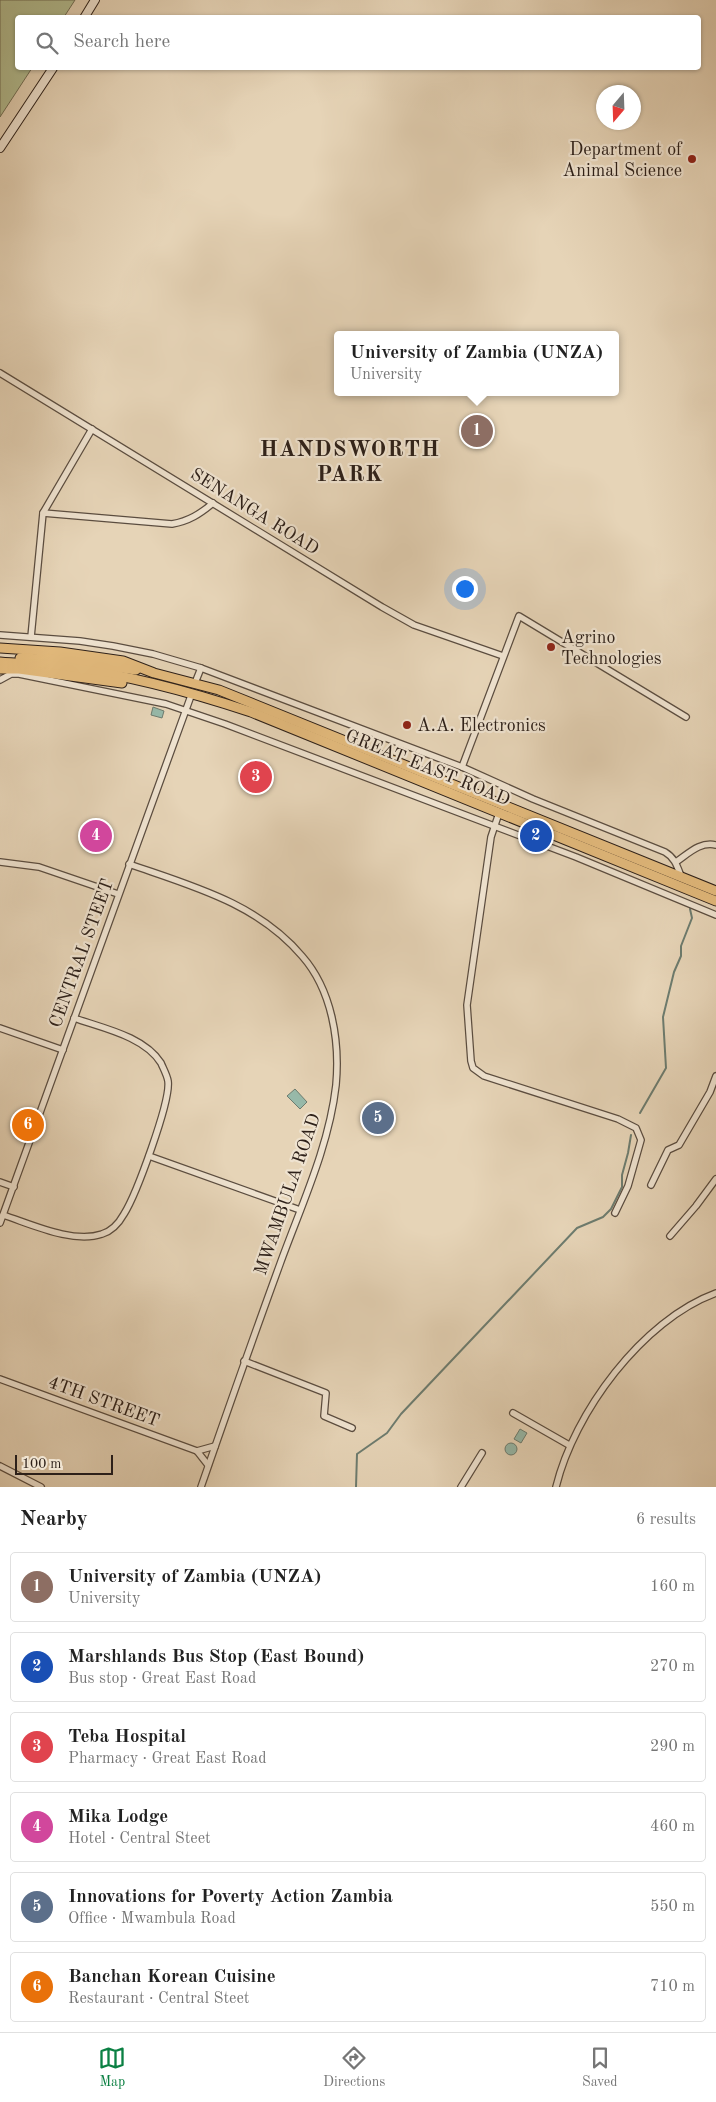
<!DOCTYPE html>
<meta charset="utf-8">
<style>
body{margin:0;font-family:"Old Standard TT",serif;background:#f6f6f6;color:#222}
.compass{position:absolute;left:596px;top:85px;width:45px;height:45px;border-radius:50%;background:#fff;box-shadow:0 1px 4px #0004;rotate:199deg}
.scale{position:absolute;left:15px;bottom:12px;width:98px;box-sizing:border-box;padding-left:5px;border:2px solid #2d2019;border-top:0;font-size:14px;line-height:18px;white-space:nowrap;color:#2d2019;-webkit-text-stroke:4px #efe3d0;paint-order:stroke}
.you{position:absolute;left:464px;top:588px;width:18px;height:18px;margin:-12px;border:4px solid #fff;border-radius:50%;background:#1a73e8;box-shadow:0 0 0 8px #1a73e833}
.badge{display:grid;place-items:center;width:32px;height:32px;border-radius:50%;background:#0b8043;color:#fff;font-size:16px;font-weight:700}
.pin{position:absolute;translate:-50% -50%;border:2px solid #fff;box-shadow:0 1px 5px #0006}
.popup{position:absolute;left:334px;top:331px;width:285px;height:65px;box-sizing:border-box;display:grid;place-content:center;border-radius:5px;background:#fff;filter:drop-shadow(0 1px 4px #0005);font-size:16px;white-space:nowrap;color:#767676}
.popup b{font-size:19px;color:#222}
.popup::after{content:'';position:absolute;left:50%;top:100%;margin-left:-10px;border:10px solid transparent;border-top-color:#fff}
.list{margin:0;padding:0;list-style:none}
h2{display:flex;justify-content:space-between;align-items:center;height:65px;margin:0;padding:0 20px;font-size:21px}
h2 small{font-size:16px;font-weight:400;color:#767676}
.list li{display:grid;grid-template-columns:32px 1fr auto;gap:15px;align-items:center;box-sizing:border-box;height:70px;margin:0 10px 10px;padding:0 10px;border:1px solid #e0e0e0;border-radius:5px}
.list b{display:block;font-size:19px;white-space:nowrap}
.list p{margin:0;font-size:16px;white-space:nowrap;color:#767676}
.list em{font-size:16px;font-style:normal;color:#767676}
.icon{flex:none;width:28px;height:28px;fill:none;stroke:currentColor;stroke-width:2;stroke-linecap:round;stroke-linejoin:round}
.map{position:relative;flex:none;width:716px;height:1487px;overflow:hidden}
.search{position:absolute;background:#fff;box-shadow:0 1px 4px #0004;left:15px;right:15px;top:15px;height:55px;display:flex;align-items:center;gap:12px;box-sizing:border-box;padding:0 18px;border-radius:5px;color:#767676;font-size:19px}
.sheet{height:545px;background:#fff}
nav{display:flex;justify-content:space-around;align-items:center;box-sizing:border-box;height:70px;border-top:1px solid #e0e0e0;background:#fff;font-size:14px;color:#767676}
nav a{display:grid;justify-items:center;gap:2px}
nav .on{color:#0b8043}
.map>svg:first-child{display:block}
.green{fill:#b2bd91;stroke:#706e55}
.water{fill:#97b9a9;stroke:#6d7c6f}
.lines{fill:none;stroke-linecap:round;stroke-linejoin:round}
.stream{stroke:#6d7c6f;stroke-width:2}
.minor-casing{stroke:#5b4d40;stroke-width:8}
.secondary-casing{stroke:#2d2019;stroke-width:10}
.primary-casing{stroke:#2d2019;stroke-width:11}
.minor{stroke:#efe3d0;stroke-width:5.5}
.secondary{stroke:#efe3d0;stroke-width:8}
.primary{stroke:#e3ba7c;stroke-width:9}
.poi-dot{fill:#8f2418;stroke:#efe3d0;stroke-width:2}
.labels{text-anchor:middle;stroke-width:4.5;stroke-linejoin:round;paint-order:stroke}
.poi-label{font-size:18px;fill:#2d2019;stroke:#efe3d0;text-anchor:start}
.street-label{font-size:18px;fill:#2d2019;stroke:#efe3d0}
.district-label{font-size:22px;font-weight:bold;letter-spacing:1px;fill:#2d2019;stroke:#efe3d0}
</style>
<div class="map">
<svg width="716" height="1487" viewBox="0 0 716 1487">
<rect width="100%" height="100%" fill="#e6d4b7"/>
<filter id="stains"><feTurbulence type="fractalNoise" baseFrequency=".004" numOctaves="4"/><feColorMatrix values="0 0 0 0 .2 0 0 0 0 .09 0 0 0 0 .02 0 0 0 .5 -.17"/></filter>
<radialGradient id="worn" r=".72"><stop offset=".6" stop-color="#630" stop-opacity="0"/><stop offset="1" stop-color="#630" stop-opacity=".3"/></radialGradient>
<polygon class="green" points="0,0 75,0 64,17 18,18 18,68 32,68 0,117"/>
<g class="water">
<polygon points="153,707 164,711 162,718 151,715"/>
<polygon points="295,1089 307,1102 300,1109 287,1096"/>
<polygon points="520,1429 527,1433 521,1443 514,1439"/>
<circle cx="511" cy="1449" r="6"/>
</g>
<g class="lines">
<g class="stream">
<polyline points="640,1113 666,1068 663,1017 674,972 681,956 681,946 692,918 690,909"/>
<polyline points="356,1487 357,1454 387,1433 401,1414 577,1228 603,1217 611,1209 622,1187 622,1175 628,1153 631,1135"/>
</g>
<g class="minor-casing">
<g id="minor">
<polyline points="0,373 382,607 414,625 503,656"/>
<path d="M 43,513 L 172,524 C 189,521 200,514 213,503"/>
<path d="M 0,635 L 80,641 L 113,646 L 153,654 L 201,668 L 462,767 L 533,799 L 665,852 C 675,858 677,866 681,876"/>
<polyline points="31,637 43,513 92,429"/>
<polyline points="0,680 11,674 19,674 166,704 225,724 576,857 716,915"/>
<polyline points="195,683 201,668"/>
<polyline points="462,767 519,616 686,717"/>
<polyline points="499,813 491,837 467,1005 471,1061 473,1068 484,1076 618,1119 636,1128 641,1140 628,1186 615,1213"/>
<polyline points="0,862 39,867 118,894"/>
<path d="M 676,862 C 688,854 700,841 716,845"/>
<path d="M 129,864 C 192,886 257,903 302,956 C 332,990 340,1041 336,1085 C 329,1147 301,1206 280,1264 C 253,1338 227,1412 201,1487"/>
<polyline points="0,1028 63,1050"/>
<polyline points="149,1156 300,1210"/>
<polyline points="0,1182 14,1187"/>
<polyline points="651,1185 668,1150 679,1145 710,1092 716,1076"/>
<path d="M 3,1215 C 31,1224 73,1244 102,1234 C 112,1231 119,1223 124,1214 C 136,1195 171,1101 168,1081 C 167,1075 163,1068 161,1063 C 144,1036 102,1028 74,1018"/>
<polyline points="0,1223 192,693"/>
<polyline points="670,1236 696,1206 716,1179"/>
<polyline points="244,1361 326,1393 324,1416 352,1428"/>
<polyline points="0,1379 197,1451 208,1465"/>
<polyline points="513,1413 569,1445"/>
<polyline points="197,1451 215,1446"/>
<polyline points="0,1466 41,1487"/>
<polyline points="461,1487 482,1453"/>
<path d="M 556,1487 C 574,1413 642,1320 716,1293"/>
</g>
</g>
<g class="secondary-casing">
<g id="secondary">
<polyline points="84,18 95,0"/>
<polyline points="0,148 53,68"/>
</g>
</g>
<g class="primary-casing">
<g id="primary">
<polyline points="0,648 60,652 123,661 154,673 219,690 716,891"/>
<polyline points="20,658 66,660 136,670"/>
<path d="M 0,662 C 22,664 44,664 65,667 C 129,675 191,692 251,712 L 716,901"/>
<polyline points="0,669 19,669 122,683"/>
</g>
</g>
<use href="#minor" class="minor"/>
<use href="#secondary" class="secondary"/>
<use href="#primary" class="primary"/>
</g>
<g class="poi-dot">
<circle cx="692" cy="159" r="5"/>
<circle cx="551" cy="647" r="5"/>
<circle cx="407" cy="725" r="5"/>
</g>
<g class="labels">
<g class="poi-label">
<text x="682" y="155" text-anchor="end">Department of<tspan x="682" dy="21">Animal Science</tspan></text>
<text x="561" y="643">Agrino<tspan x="561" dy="21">Technologies</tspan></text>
<text x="417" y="731">A.A. Electronics</text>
</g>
<g class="street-label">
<text transform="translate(255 511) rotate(32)" y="6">SENANGA ROAD</text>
<text transform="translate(428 767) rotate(22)" y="6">GREAT EAST ROAD</text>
<text transform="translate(81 953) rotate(-70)" y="6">CENTRAL STEET</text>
<text transform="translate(287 1194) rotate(-71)" y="6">MWAMBULA ROAD</text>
<text transform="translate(104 1401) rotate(20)" y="6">4TH STREET</text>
</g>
<g class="district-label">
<text x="350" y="456">HANDSWORTH<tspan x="350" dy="25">PARK</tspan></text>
</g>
</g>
<rect width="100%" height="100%" filter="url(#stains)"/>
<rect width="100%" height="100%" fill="url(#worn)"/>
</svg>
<svg class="compass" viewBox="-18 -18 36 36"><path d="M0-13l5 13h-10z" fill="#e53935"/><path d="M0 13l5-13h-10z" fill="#767676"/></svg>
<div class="scale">100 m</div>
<div class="you"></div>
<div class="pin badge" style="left:477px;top:431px;background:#8d6e63">1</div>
<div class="popup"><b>University of Zambia (UNZA)</b>University</div>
<div class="pin badge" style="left:536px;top:836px;background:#1a4fb4">2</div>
<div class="pin badge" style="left:256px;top:777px;background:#e0444e">3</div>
<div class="pin badge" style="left:96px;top:836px;background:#d1479c">4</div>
<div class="pin badge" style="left:378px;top:1118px;background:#5c6f8a">5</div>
<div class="pin badge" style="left:28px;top:1125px;background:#e8710a">6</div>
<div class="search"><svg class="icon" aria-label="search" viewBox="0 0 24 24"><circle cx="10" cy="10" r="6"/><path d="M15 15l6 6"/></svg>Search here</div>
</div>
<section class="sheet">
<h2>Nearby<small>6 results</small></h2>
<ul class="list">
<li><span class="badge" style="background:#8d6e63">1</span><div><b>University of Zambia (UNZA)</b><p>University</p></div><em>160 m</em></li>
<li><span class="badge" style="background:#1a4fb4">2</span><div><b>Marshlands Bus Stop (East Bound)</b><p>Bus stop · Great East Road</p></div><em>270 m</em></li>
<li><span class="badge" style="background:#e0444e">3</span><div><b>Teba Hospital</b><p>Pharmacy · Great East Road</p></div><em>290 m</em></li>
<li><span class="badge" style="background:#d1479c">4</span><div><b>Mika Lodge</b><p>Hotel · Central Steet</p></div><em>460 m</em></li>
<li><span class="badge" style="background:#5c6f8a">5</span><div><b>Innovations for Poverty Action Zambia</b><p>Office · Mwambula Road</p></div><em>550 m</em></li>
<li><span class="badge" style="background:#e8710a">6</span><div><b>Banchan Korean Cuisine</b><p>Restaurant · Central Steet</p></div><em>710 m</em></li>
</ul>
</section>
<nav>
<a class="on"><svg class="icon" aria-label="map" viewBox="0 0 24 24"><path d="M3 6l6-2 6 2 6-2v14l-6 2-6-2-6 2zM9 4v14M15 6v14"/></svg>Map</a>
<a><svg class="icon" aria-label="directions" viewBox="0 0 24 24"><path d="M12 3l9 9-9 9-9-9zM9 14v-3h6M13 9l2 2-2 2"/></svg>Directions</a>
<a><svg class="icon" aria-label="saved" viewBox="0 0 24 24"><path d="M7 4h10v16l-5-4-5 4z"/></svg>Saved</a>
</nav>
